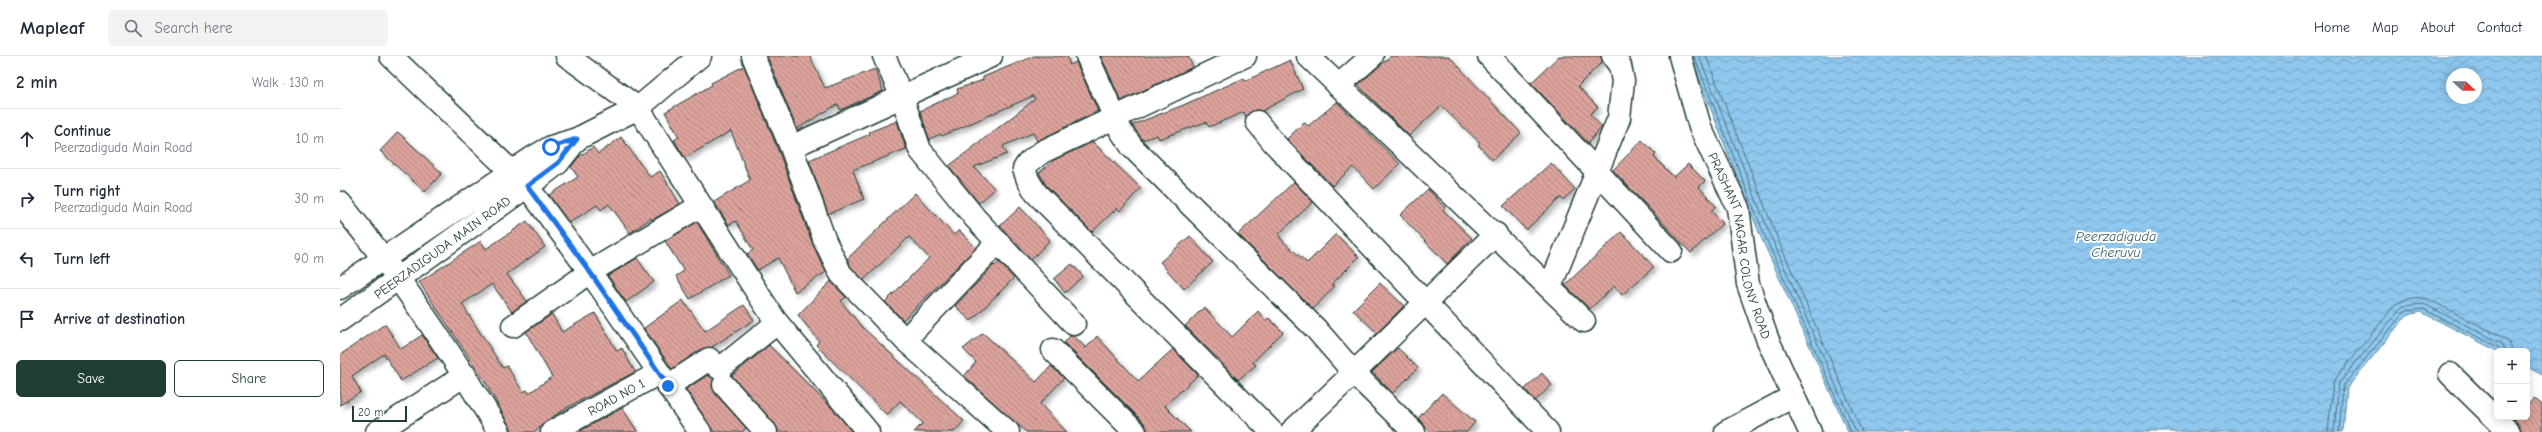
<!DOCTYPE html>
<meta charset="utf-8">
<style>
body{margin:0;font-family:"Comic Neue",sans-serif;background:#f2f2f3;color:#1f2937}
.controls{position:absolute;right:12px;bottom:12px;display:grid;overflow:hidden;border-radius:6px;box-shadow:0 2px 10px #0003}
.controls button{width:36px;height:36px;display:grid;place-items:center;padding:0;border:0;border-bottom:1px solid #e0e1e3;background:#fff;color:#1f2937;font:20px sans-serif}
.compass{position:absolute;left:2106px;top:12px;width:36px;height:36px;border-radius:50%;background:#fff;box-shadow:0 2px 10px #0003;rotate:112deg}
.scale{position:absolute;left:12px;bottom:10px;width:55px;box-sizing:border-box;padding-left:4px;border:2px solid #1f3d34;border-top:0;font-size:11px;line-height:14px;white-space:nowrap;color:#1f3d34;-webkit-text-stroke:3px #fff;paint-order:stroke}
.stop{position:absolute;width:12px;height:12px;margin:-9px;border:3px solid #1a73e8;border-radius:50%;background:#fff}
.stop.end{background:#1a73e8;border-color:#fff;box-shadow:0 1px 4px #0008}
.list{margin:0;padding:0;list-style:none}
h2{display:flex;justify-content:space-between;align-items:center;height:52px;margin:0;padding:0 16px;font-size:17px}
h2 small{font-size:13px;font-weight:400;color:#747a83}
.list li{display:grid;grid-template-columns:26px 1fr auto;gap:12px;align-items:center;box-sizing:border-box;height:60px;padding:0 16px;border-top:1px solid #e0e1e3}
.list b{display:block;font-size:15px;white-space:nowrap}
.list p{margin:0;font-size:13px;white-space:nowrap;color:#747a83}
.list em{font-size:13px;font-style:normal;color:#747a83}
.actions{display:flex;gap:8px;padding:12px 16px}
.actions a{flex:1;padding:9px 0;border:1px solid #1f3d34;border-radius:6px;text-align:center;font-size:14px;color:#1f3d34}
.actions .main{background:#1f3d34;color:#fff}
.icon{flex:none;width:22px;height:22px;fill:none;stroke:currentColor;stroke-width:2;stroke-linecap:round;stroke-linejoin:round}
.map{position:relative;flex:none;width:2202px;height:376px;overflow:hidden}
header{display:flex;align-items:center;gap:24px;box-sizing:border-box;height:56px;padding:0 20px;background:#fff;border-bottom:1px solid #e0e1e3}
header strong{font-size:19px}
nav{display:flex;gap:22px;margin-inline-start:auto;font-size:14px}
.search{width:280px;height:36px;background:#f2f2f3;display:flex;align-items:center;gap:10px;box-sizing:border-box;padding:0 14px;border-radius:6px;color:#747a83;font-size:15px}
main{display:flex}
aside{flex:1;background:#fff}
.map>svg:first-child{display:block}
.water{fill:url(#water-waves);stroke:#6290a4;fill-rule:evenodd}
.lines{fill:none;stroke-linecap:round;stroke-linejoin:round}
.shore{stroke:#4c747e;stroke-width:1}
.building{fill:url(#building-back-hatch);stroke:#1f3d34;filter:url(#shadow)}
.minor-casing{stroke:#1f3d34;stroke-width:25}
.minor{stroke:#fff;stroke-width:22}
.route{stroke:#1a73e8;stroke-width:5}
.labels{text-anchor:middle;stroke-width:4;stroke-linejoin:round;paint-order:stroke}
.street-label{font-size:13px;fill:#1f3d34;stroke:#fff}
.water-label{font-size:14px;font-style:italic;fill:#3b6062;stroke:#fff}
</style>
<header>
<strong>Mapleaf</strong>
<div class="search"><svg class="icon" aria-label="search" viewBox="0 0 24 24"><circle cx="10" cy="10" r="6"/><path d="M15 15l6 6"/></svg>Search here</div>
<nav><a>Home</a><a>Map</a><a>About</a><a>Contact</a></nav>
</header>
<main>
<aside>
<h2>2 min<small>Walk · 130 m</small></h2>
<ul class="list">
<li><svg class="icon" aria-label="ahead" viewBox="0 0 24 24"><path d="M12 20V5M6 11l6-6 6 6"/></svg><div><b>Continue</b><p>Peerzadiguda Main Road</p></div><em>10 m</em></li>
<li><svg class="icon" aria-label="right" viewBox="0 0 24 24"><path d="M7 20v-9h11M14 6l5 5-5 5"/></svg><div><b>Turn right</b><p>Peerzadiguda Main Road</p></div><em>30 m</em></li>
<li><svg class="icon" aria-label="left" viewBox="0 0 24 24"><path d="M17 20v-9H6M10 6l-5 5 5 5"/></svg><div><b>Turn left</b></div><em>90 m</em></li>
<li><svg class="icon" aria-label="arrive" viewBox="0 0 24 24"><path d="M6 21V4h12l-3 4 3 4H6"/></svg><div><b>Arrive at destination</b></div></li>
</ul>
<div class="actions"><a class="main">Save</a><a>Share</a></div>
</aside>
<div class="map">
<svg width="2202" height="376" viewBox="0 0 2202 376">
<defs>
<pattern id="water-waves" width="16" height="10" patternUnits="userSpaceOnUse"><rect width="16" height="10" fill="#8fc7ee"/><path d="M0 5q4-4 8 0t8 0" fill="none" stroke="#74a3c2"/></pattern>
<pattern id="building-back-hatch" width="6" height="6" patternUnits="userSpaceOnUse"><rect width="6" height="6" fill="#dca29c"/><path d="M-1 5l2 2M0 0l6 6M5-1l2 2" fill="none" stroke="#b28580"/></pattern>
<filter id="shadow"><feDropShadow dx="3.5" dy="3.5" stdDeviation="2" flood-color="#0004"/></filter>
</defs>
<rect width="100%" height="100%" fill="#fff"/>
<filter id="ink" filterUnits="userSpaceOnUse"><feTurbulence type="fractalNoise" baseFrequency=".025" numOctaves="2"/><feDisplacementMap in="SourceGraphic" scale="8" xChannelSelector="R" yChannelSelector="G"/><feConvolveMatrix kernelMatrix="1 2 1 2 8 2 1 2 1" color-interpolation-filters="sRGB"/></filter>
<g filter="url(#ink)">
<path class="water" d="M 1350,0 L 2202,0 L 2202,319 L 2187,311 L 2187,295 L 2157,295 L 2081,256 L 2067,259 L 2007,332 L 2003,376 L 1508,376 L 1420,179 ZM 2112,18 L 2136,18 L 2136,42 L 2112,42 Z"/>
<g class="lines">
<g class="shore">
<polyline points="1354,0 1424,178 1511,376"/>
<polyline points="1359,0 1429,176 1516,376"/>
<polyline points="1366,0 1434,174 1522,376"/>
<path d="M 1988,376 L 1993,326 L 2055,249 C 2063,242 2078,240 2088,243 L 2164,282 L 2170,288 L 2172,295"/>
<polyline points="1994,376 1999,327 2063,250 2084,248 2161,287 2166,295"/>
<polyline points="1999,376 2003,330 2065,255 2083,253 2158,291 2161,295"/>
</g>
</g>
<g class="building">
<polygon points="427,0 470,0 485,32 535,13 543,35 500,54 498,48 457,73"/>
<polygon points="694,0 727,0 730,9 736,6 758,55 697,85 693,77 663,90 667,98 634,111 655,133 639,147 609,110 695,43 693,40 602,80 601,78 589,83 580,55 618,37 617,33 643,24 643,21"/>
<polygon points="761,0 848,0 853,11 781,45"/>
<polygon points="1051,0 1109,0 1181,77 1152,104 1138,89 1140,87 1101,50 1069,80 1018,29"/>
<polygon points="1219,0 1261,0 1262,6 1238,30 1258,51 1250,58 1262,71 1248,87 1191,27"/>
<polygon points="950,4 963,33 922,55 915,54 906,61 904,56 869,71 866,66 819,83 817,79 803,84 792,69 841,50 904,22 905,25"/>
<polygon points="404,10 439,96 473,189 486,216 455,236 438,202 418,214 407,198 413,194 396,165 389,169 374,146 410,124 391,75 345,102 334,84 339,81 325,56 372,29 371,27"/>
<polygon points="997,46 1060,108 1034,133 1013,111 992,130 947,83 964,66 968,70"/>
<polygon points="557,65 566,93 513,114 524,143 488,158 469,104 530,78 529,76"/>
<polygon points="58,76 102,117 85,136 40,95"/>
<polygon points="281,81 310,121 320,115 340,148 312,164 311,162 290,177 269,148 261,154 257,149 229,167 209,139 238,121 231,111 239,101 253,91 258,98"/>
<polygon points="1302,84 1316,98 1314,101 1334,121 1348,108 1365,125 1359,131 1376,150 1371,155 1383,167 1351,197 1273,114"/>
<polygon points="753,86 801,132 780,155 777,152 752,176 706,129 699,117 714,104"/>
<polygon points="1211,107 1235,133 1223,144 1220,142 1186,174 1163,150"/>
<polygon points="954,126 973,146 939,178 941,183 967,207 996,178 1019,201 992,228 995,230 973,253 898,178"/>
<polygon points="1088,133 1105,152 1103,154 1132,182 1107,208 1060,159"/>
<polygon points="575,137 614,179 619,174 636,192 563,264 545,246 589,202 569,181 524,224 511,211 507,203"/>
<polygon points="680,151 710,184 691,204 660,170"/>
<polygon points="187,165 205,191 167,218 187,245 172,256 152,228 122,248 163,312 167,310 183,336 187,334 189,337 212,321 186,276 212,258 222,276 255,257 277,295 282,292 295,316 230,350 206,365 195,376 173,376 144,324 79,226 141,185 146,193"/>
<polygon points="357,166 389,219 350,243 336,220 344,215 325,185"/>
<polygon points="1281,176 1314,211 1282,239 1274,230 1250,253 1225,229"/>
<polygon points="850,180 873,206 844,233 820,206"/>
<polygon points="297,202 314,226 286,246 268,220"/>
<polygon points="659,206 674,222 631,265 615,250 654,209 655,210"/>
<polygon points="732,208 743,220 725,237 714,223"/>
<polygon points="491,225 506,241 501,245 522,271 624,365 614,376 574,376 583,367 560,345 547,359 476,289 479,285 458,259"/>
<polygon points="1040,227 1064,250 1037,277 1013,254"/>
<polygon points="343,244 365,275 404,249 414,264 372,291 362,293 332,313 304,272"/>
<polygon points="864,251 892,281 918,255 926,264 929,262 943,276 913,306 916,309 898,324 845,270"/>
<polygon points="45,268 61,293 82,279 98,302 61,325 44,298 12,320 21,336 0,349 0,299"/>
<polygon points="643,277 696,326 711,310 724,322 700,348 727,376 686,376 624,320 636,306 623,293"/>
<polygon points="730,280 734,280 746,292 757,280 798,325 833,293 858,319 825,350 851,376 809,376 804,367 724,287"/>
<polygon points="429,289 494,354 512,376 438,376 435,368 392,320"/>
<polygon points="1058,292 1078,312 1053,337 1032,316"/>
<polygon points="1202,317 1212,329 1195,345 1185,333"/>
<polygon points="368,319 374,323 372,331 375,337 406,372 402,376 374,376 346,333"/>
<polygon points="1102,337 1135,366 1127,376 1090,376 1078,362"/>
<polygon points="2194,342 2202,349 2202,376 2183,376 2172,361 2187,361 2187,350"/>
<polygon points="282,352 298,376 240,376 240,375"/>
</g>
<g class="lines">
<g class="minor-casing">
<g id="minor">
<polyline points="51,0 172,116"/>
<polyline points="227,0 298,52 435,264 528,376"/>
<polyline points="413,0 451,91 485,185 501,218 565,284 668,376"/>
<polyline points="544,0 562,41 580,94 635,162 734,268"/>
<polyline points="747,0 781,75 792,91 976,273 1015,318 1074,376"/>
<polyline points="905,0 702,96 688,107 684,113 688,124 696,137 932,376"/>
<polyline points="968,0 1244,265"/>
<polyline points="1149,0 1331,195"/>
<path id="s1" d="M 1340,0 L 1360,71 L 1398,152 L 1408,228 L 1427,282 L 1470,376"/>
<polyline points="998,30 1032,0"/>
<polyline points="917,66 934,87 1208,376"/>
<polyline points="237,83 298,52 360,0"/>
<polyline points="451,91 651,0"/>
<polyline points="187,130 250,216 360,376"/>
<path d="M 0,147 C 59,219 111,296 159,376"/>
<polyline points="1210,231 1279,62 1283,25 1280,10 1273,0"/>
<polyline points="0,232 192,102 211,91 237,83 218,107 200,121 0,264"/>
<polyline points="173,270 250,216 360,150"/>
<polyline points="565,284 658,186"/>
<polyline points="713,294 795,376"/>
<polyline points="2110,318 2169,376"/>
<polyline points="384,329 426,376"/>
<polyline points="328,330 369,303 379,312 382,311 437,267"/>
<polyline points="37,376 125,319"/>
<path id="s2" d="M 212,376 L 319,317"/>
<path d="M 951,376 C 1021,312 1087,244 1156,178"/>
<polyline points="1386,376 1454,340"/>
</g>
</g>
<use href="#minor" class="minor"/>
</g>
</g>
<g class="lines" filter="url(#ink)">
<polyline class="route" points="211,91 237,83 218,107 187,130 250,216 328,330"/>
</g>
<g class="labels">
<g class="street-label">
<text dy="5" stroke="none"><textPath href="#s1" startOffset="200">PRASHANT NAGAR COLONY ROAD</textPath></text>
<text transform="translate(102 191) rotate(-36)" y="5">PEERZADIGUDA MAIN ROAD</text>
<text dy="5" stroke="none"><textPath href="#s2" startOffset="73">ROAD NO 1</textPath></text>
</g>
<g class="water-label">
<text x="1776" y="185">Peerzadiguda<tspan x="1776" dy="16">Cheruvu</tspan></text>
</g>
</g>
</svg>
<div class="controls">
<button>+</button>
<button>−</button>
</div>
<svg class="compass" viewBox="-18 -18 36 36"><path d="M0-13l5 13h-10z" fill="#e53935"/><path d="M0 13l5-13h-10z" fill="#747a83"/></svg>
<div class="scale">20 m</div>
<div class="stop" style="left:211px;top:91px"></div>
<div class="stop end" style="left:328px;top:330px"></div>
</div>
</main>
